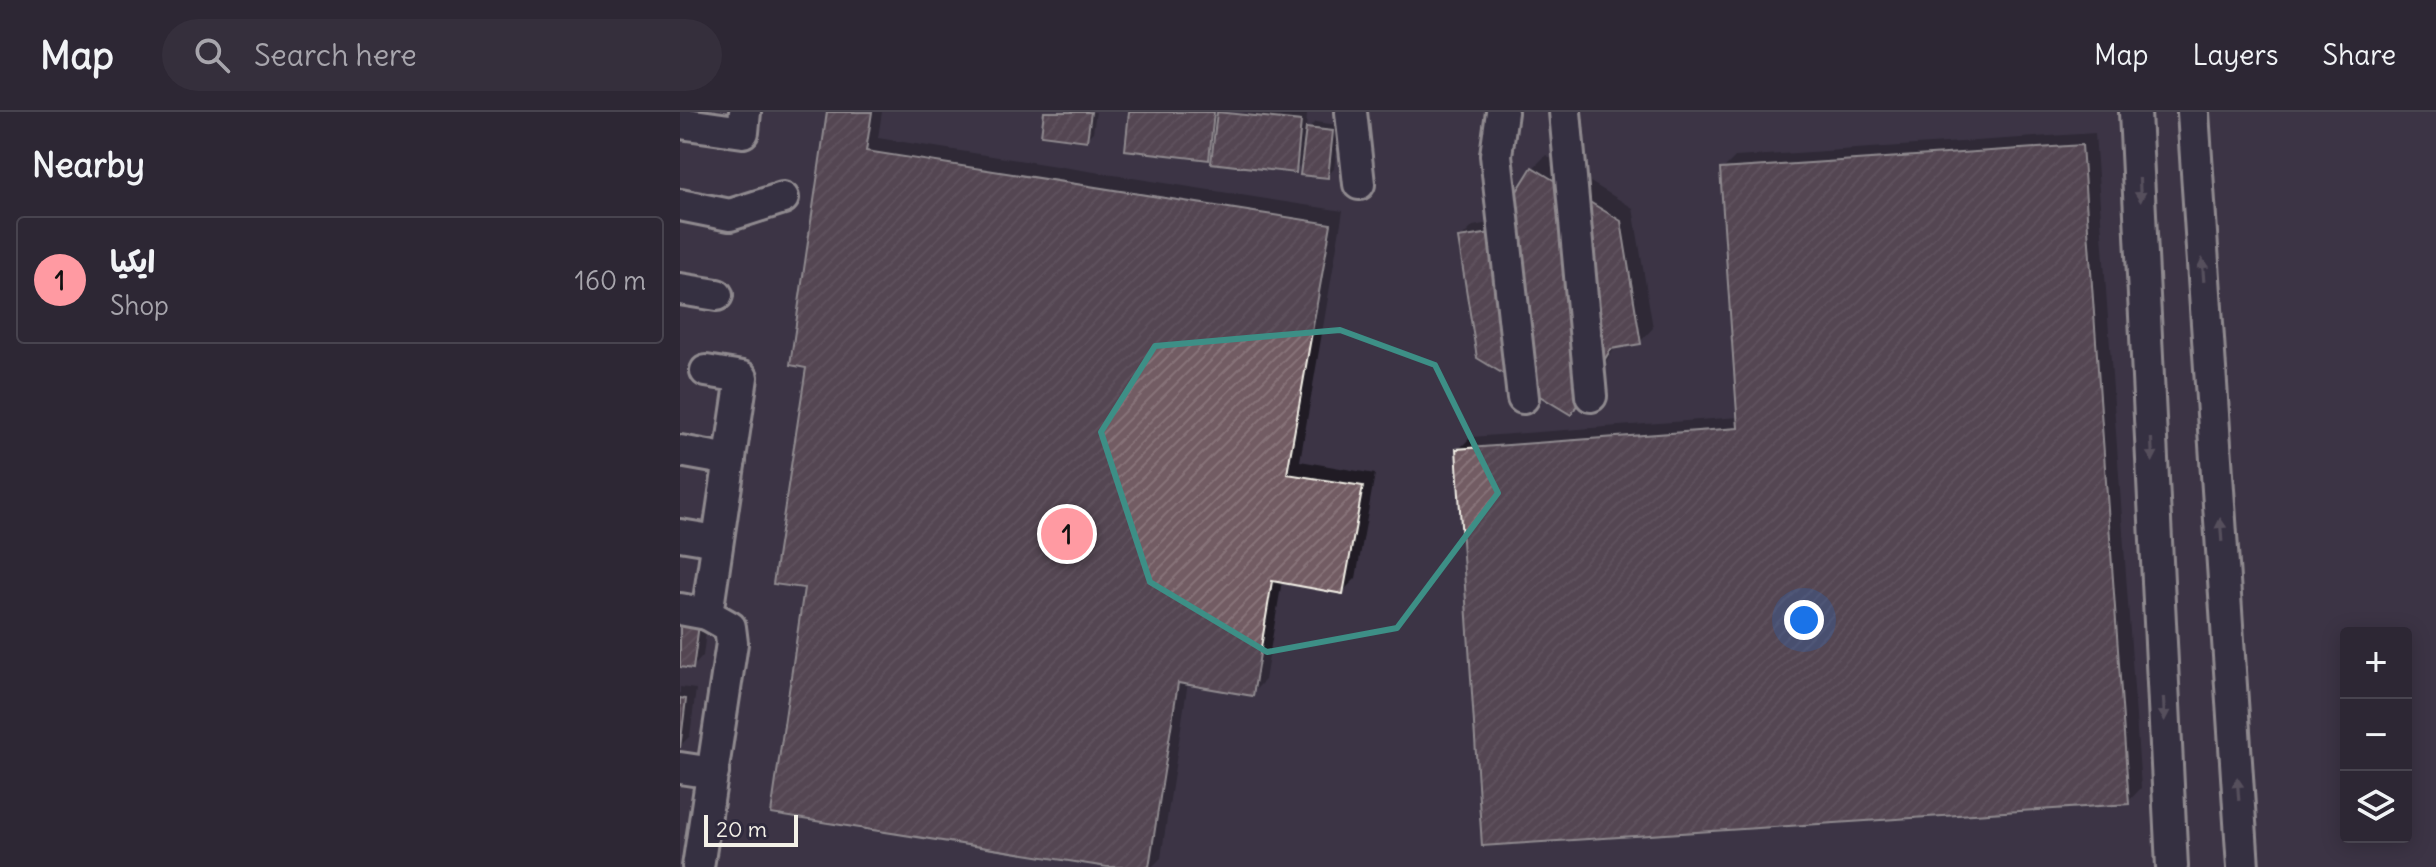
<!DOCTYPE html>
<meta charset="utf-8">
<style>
body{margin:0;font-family:Delius,"Playpen Sans Arabic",sans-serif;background:#352f3c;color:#f1f3f6}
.controls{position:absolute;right:24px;bottom:24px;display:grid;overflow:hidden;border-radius:8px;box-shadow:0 4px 20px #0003}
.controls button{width:72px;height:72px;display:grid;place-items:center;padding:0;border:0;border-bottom:2px solid #48444f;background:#2d2734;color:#f1f3f6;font:40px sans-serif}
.scale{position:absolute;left:24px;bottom:20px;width:94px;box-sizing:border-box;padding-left:8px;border:4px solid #f4f1e8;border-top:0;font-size:22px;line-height:28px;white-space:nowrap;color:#f4f1e8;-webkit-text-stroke:6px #2f2a3d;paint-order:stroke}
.you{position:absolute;left:1124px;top:508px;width:28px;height:28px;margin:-20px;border:6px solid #fff;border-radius:50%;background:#1a73e8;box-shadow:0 0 0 12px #1a73e833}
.badge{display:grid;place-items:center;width:52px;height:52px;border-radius:50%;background:#ff9aa2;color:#111;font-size:26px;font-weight:700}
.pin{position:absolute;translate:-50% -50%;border:4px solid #fff;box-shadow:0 2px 8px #0006}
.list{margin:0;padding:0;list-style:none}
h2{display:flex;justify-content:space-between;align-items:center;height:104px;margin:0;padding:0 32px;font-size:34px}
h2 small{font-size:26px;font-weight:400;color:#a7a5ac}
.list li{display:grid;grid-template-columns:52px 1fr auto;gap:24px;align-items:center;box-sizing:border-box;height:128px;margin:0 16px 16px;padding:0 16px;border:2px solid #48444f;border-radius:8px}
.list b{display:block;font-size:30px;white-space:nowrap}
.list p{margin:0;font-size:26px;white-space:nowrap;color:#a7a5ac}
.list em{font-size:26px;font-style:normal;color:#a7a5ac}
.icon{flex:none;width:44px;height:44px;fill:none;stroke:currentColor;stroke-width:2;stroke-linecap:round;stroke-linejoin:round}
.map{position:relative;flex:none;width:1756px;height:755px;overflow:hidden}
header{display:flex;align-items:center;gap:48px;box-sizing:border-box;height:112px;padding:0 40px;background:#2d2734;border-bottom:2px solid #48444f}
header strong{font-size:38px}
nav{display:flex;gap:44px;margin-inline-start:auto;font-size:28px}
.search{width:560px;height:72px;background:#352f3c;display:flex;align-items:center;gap:20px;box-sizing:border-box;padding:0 28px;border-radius:44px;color:#a7a5ac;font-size:30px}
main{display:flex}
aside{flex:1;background:#2d2734}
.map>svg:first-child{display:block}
.shadow{fill:#0007}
.building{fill:url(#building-hatch);stroke:#f4f1e8;stroke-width:2}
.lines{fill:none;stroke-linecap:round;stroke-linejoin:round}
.minor-casing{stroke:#f4f1e8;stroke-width:36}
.minor{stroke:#2f2a3d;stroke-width:30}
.oneway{fill:#747079}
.marked{fill:none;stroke:#3d8f86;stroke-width:6;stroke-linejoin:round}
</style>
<header>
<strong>Map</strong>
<div class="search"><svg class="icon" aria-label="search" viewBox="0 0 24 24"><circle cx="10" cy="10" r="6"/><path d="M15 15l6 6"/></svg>Search here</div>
<nav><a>Map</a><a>Layers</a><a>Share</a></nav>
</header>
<main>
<aside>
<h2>Nearby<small></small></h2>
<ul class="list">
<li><span class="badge">1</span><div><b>ايكيا</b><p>Shop</p></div><em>160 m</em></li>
</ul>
</aside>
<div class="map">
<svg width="1756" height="755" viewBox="0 0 1756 755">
<defs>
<pattern id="building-hatch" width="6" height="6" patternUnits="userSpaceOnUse" patternTransform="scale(2)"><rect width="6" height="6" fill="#725b63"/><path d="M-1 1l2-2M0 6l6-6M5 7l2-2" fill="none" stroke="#877379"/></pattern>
</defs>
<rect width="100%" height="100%" fill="#3c3445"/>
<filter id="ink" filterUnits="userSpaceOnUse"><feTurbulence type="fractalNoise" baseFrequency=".0125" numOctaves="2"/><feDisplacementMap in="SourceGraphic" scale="16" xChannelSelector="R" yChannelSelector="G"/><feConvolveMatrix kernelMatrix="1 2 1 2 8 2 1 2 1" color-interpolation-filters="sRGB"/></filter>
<g filter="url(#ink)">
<g class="shadow">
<polygon points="149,0 202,0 198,26 663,99 620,349 695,362 676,466 663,479 602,469 585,568 572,581 508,570 481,746 472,755 440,755 126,474 128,255"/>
<polygon points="366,0 416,0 413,20 406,27"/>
<polygon points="451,0 627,2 626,19 635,10 659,13 654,57 647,64 624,50 615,58 535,39 528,46"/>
<polygon points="1415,21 1461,676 1448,690 778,338 791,325 1059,305 1042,58 1055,45"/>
<polygon points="866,43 953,96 973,216 960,230 936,234 903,287 890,300 780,127 793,114 820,109 853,56"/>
<polygon points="0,492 29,495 23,544 13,555 0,553"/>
<polygon points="0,575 16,577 10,624 0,634"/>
</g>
<g class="building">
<polygon points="147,0 192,0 186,39 651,112 607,362 683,374 663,482 592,469 573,584 498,571 469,755 427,755 91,702 124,476 93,472 126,256 110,253"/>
<polygon points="364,0 411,0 407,29 361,23"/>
<polygon points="449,0 534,0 529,48 445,38"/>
<polygon points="537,0 621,9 616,61 531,51"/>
<polygon points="626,16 653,19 648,66 620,63"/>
<polygon points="1402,33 1449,692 802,734 776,337 1058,316 1040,57"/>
<polygon points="852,55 941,109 961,232 931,237 891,303 797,246 778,126 811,121"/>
<polygon points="0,503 20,505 13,557 0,555"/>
<polygon points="0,586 6,587 0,636"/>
</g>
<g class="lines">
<g class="minor-casing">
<g id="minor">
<polyline points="671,0 679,72"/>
<polyline points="822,0 816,43 843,286"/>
<polyline points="885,0 911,284"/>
<polyline points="1455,0 1492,755"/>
<polyline points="1513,0 1563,755"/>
<polyline points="0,11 63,20 65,0"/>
<polyline points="0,93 50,103 103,86"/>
<polyline points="0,177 37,183"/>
<polyline points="0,339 50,348"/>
<polyline points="0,423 37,429"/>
<polyline points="0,497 27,502 62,265 26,259"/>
<polyline points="0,656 33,661"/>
<polyline points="18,755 52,531 50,515 27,502"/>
</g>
</g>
<use href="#minor" class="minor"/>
</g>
<defs><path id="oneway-solid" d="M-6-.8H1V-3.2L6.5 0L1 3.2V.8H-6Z" transform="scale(2)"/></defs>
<g class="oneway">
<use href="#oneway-solid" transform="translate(1460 78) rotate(87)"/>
<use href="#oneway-solid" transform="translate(1523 158) rotate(-94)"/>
<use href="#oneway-solid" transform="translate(1472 338) rotate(87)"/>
<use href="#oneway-solid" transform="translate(1541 418) rotate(-94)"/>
<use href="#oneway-solid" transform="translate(1484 597) rotate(87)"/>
<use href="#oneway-solid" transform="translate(1558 677) rotate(-94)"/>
</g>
</g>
<path d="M0 0H1756V755H0ZM 660,218 L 755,253 L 818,381 L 717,516 L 587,540 L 470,470 L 421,320 L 475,234 Z" fill="#3c3445" fill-opacity=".55" fill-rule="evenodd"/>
<path class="marked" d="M 660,218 L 755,253 L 818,381 L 717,516 L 587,540 L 470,470 L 421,320 L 475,234 Z"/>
</svg>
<div class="controls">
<button>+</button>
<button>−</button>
<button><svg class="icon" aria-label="layers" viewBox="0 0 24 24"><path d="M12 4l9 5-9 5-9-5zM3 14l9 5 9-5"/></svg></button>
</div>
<div class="scale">20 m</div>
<div class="you"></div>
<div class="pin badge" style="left:387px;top:422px">1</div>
</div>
</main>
